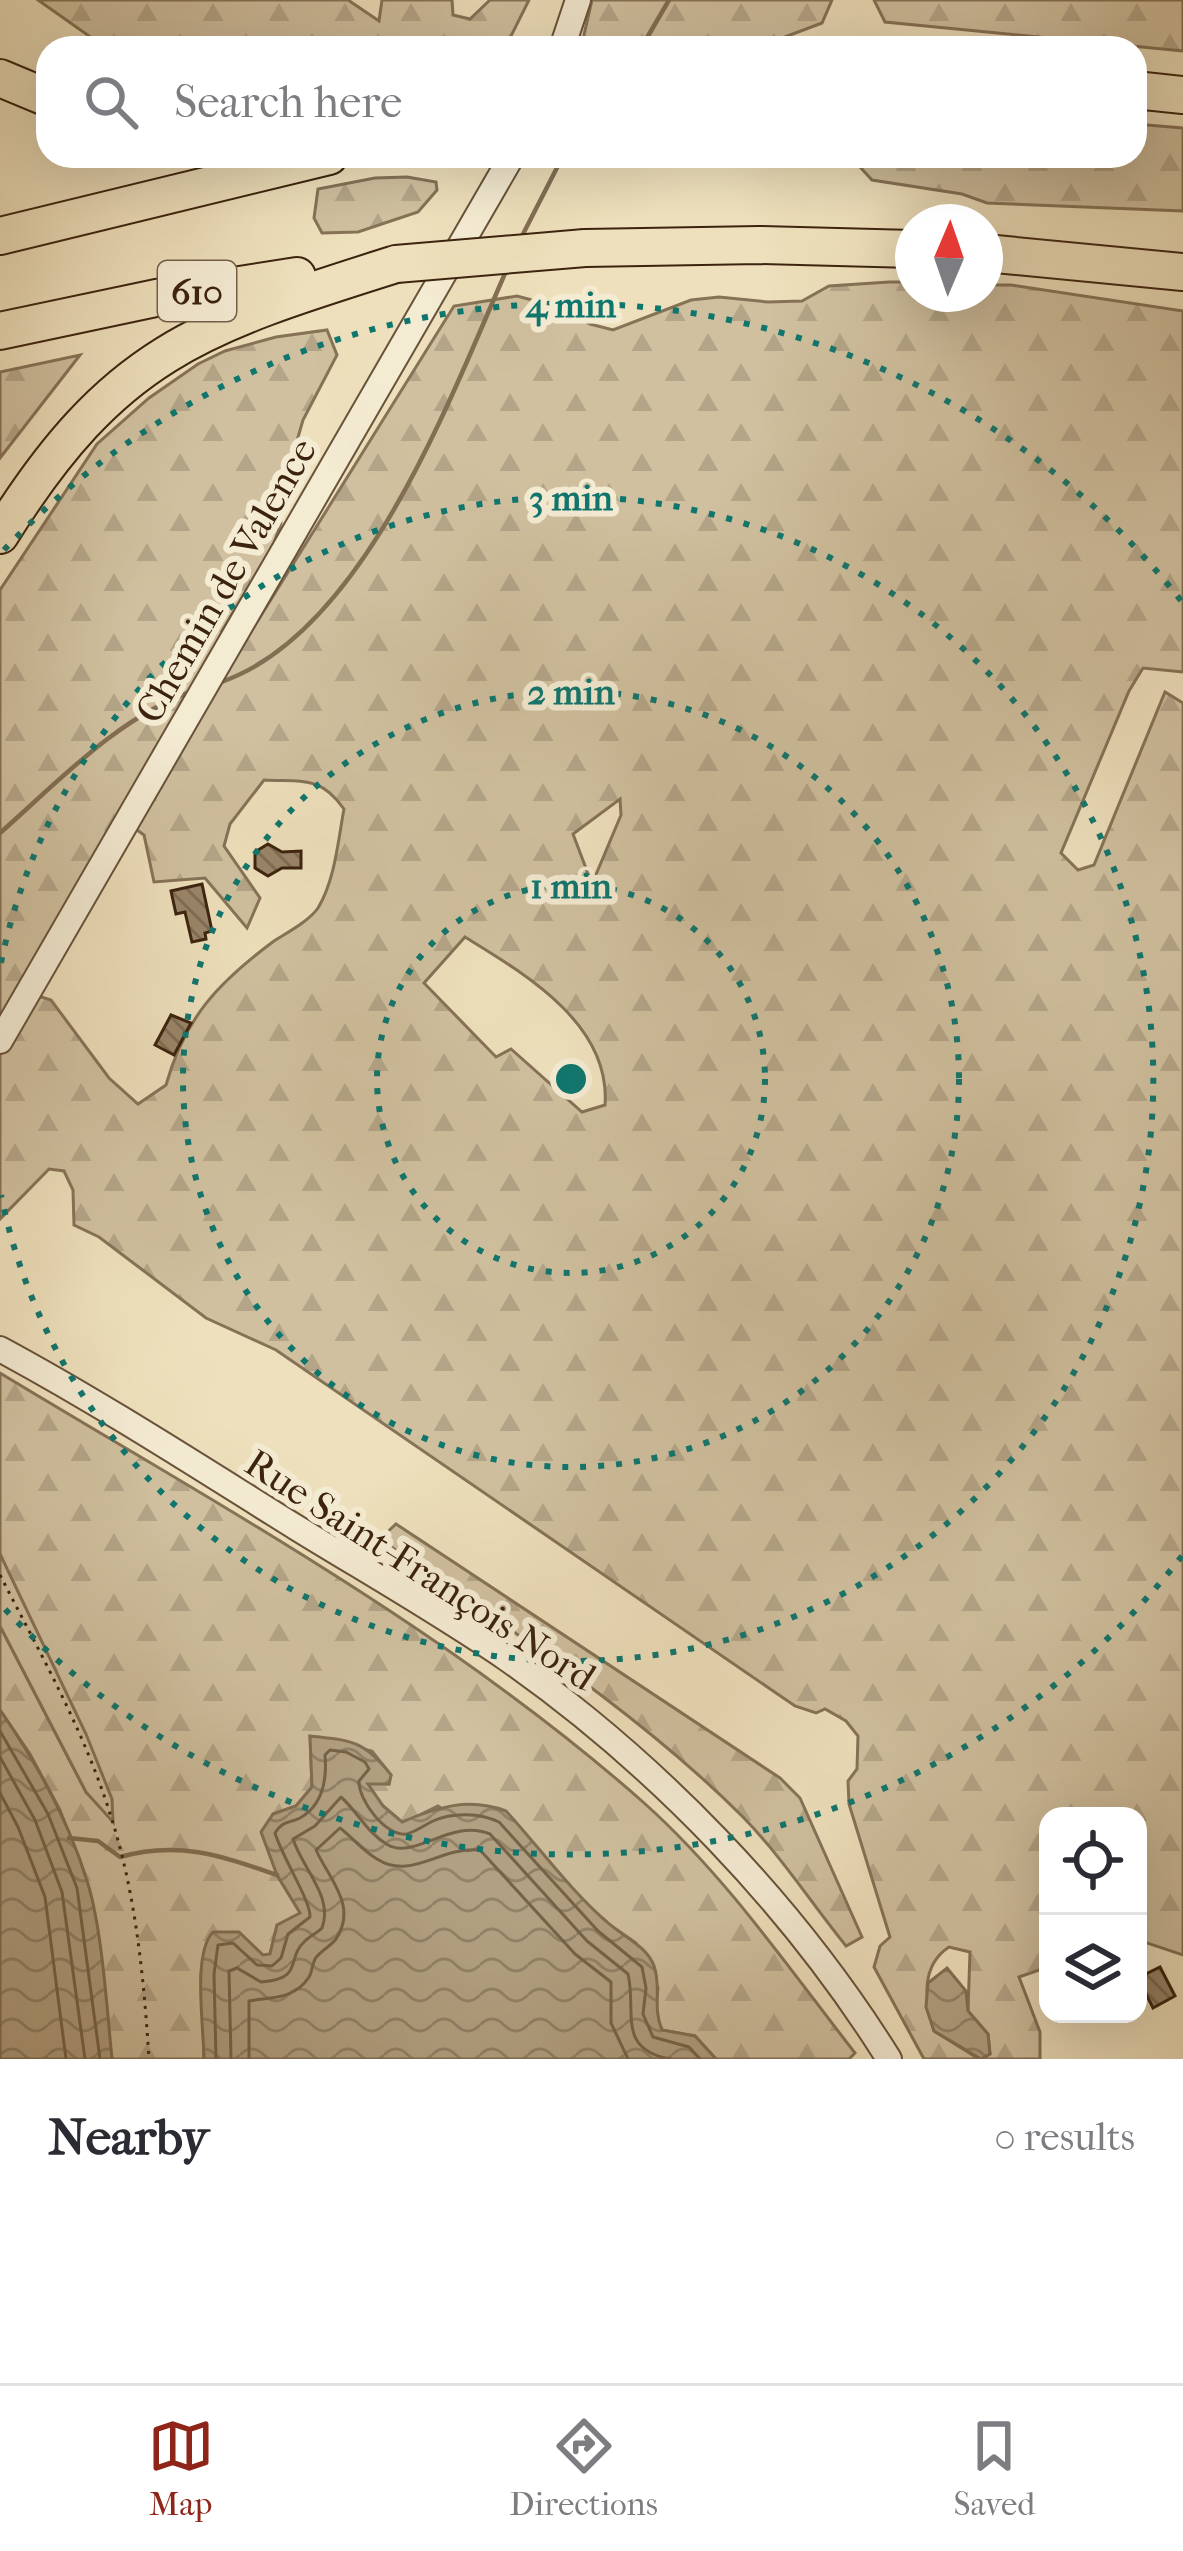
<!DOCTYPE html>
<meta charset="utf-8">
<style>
body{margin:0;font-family:"IM FELL French Canon",serif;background:#f7f7f7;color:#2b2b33}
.controls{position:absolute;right:36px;bottom:36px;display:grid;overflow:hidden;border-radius:24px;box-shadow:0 12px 48px #0002}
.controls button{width:108px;height:108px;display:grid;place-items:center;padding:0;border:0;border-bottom:3px solid #e1e1e2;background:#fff;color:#2b2b33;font:60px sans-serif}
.compass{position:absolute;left:895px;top:204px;width:108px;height:108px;border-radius:50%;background:#fff;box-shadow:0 12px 48px #0002;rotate:2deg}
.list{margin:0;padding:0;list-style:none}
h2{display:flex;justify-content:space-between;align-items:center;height:156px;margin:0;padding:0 48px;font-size:51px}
h2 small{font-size:39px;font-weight:400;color:#7c7c81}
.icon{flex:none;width:66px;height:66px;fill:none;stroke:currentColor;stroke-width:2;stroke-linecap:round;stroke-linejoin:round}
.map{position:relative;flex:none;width:1183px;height:2059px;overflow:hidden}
.search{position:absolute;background:#fff;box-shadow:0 12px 48px #0002;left:36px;right:36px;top:36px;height:132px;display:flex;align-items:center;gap:30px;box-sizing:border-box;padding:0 42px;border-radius:36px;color:#7c7c81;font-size:45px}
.sheet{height:324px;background:#fff}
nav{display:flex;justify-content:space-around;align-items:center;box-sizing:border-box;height:168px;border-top:3px solid #e1e1e2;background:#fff;font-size:33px;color:#7c7c81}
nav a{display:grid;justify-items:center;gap:6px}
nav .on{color:#8f2418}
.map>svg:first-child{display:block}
.forest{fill:url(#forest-firs);stroke:#867257;stroke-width:3;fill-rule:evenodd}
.park{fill:#d0c09f;stroke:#867257;stroke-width:3}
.water{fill:url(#water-waves);stroke:#826e53;stroke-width:3}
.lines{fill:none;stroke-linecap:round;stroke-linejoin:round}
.shore{stroke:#766248;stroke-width:3}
.stream{stroke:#826e53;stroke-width:4.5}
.building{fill:url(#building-back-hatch);stroke:#3c230f;stroke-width:3}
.minor-casing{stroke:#68523a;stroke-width:28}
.highway-casing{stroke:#3c230f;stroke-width:40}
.path{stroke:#3c230f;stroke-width:3;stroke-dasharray:3 6;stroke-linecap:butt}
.minor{stroke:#f4ebd3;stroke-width:24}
.highway{stroke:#eee0bc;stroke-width:36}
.highway-bridge-casing{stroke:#3c230f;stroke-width:40;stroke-linecap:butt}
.highway-bridge{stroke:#eee0bc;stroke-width:36}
.ring{fill:none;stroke:#0f766e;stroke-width:6;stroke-dasharray:6 12}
.labels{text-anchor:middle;stroke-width:12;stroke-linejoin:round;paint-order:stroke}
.shield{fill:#f4ebd3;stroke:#735f4a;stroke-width:3}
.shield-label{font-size:36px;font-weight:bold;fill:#3c230f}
.street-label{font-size:39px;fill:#3c230f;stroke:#f4ebd3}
.centre{fill:#0f766e;stroke:#f4ebd3;stroke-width:6}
.ring-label{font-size:36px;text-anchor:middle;font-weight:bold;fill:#0f766e;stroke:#f4ebd3;stroke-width:12;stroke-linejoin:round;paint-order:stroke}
</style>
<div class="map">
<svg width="1183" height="2059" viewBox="0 0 1183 2059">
<defs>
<pattern id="forest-firs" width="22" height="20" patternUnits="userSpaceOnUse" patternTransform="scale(3)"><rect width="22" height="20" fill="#d0c09f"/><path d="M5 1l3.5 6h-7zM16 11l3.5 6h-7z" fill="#b4a588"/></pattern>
<pattern id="water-waves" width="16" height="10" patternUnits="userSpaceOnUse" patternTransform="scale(3)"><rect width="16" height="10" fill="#b1a081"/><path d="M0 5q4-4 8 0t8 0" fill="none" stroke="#918268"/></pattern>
<pattern id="building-back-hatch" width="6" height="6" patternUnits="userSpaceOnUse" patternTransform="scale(3)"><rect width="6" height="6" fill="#998569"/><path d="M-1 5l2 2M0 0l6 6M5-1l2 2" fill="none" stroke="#7e6c55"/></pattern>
</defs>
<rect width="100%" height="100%" fill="#eee0bc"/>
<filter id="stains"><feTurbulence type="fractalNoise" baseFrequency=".00167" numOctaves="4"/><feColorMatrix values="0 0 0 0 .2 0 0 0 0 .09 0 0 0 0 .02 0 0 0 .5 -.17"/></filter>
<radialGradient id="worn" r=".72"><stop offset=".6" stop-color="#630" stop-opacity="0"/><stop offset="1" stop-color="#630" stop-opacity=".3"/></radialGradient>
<g class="forest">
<polygon points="38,0 348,0 379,21 382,0 452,0 453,15 470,19 490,0 529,0 505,48 106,48"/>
<polygon points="592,0 832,0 822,23 756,48 581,48"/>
<polygon points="874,0 1183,0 1183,51 885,22"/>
<polygon points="1135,124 1183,128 1183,211 987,203 962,194 872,180 850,156 1135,156"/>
<polygon points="407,177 436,182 437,190 418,212 358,232 322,233 314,218 318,189 375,178"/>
<path d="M 889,282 L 913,282 L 913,294 L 985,294 L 985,285 L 1011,285 L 1183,311 L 1183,672 L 1143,668 L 1129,691 L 1061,853 L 1078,870 L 1094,865 L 1165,692 L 1183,703 L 1183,1955 L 1138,1940 L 1138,1816 L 1048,1816 L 1048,1967 L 1019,1977 L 1040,2032 L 1040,2059 L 981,2059 L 990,2054 L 988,2034 L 968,2011 L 970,1952 L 949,1947 C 920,1966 925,2001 934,2031 L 979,2059 L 924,2059 L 874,1967 L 880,1946 L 890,1937 L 849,1804 L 848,1781 L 857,1769 L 858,1736 L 846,1721 L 825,1709 L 816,1713 L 795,1706 L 276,1350 L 206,1318 L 99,1237 L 74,1225 L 73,1190 L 64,1171 L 49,1169 L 0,1219 L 0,590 L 97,444 L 149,398 L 198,364 L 225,351 L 276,337 L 327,330 L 337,355 L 303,420 L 279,502 L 281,523 L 273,546 L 222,631 L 247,638 L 454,306 L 517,296 L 562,308 L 590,324 L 613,330 L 691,300 L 719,297 L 768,302 L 802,301 L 829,286 ZM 264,780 C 302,782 320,775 344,809 C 338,841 335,880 318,908 C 309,921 288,932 274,941 C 219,982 185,1017 166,1085 L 138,1104 L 109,1078 L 51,1000 L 19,990 L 117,816 L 144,835 L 154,882 L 205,878 L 247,928 L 260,898 L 224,846 L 230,824 ZM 620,799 L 621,815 L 592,884 L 573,834 ZM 465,937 C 525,974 611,1024 605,1105 L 582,1112 L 511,1049 L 496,1057 L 424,983 Z"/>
<polygon points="80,355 0,458 0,372"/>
<path d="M 0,1373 C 220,1506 450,1631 643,1802 C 725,1875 788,1967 855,2053 L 849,2059 L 716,2059 L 695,2036 L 662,2030 L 655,2012 L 658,1988 L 636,1943 L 438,1806 L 403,1823 L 383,1806 L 367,1783 L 389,1784 L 391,1775 L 372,1751 L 310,1737 L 312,1787 L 296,1806 L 273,1814 L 277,1875 L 301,1913 L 277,1926 L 270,1954 L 201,1974 L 204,2059 L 112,2059 L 88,1885 L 60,1810 L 30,1754 L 0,1710 L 0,1626 L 86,1792 L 113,1820 L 0,1554 Z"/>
<path d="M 396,1524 L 780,1778 L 800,1798 L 862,1937 L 846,1946 C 812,1904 781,1856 743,1817 C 635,1709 504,1626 380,1539 Z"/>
</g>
<polygon class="park" points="0,1554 86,1734 112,1799 113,1822 86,1792 0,1626"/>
<g class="water">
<path d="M 0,1710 C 37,1763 69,1821 88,1884 C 102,1930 107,2009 112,2059 L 0,2059 Z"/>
<path d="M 310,1736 C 351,1740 365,1741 391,1775 L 389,1784 L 368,1784 L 383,1806 L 402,1822 C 438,1807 468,1797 506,1811 C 539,1847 570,1890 607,1922 C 622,1936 647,1946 654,1966 C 662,1989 652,2006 662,2030 L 695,2036 L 716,2059 L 204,2059 C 204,2028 192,1954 213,1932 L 239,1932 L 263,1955 L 270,1954 L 277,1925 L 300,1913 L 277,1875 L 261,1832 L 273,1814 L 296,1806 L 312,1787 Z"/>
<polygon points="947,1968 966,1991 968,2011 988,2034 990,2054 981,2059 934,2031 926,2007 928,1983"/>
</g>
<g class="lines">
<g class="shore">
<polyline points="0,1731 48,1814 77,1888 100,2059"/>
<polyline points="0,1757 35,1820 62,1892 85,2059"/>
<polyline points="0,1793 18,1827 45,1897 66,2059"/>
<path d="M 216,2059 L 214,1974 L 218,1945 L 233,1943 L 257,1965 L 272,1966 L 281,1958 L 288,1934 L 310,1917 C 311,1901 282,1857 275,1833 C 283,1820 288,1824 300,1818 C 323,1805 327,1779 325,1755 L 330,1750 L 346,1752 L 365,1762 L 369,1769 L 359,1781 C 358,1799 385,1837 407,1834 C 415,1832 425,1825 433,1821 C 453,1812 480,1813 499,1822 L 598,1931 L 642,1967 L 646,1988 L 643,2014 L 653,2037 L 689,2047 L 700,2059"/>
<path d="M 231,2059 L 229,1971 L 237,1968 L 261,1982 C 305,1979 285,1959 305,1941 C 310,1936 317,1933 322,1928 C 334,1897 302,1868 293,1839 L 315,1826 L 341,1797 C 357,1811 367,1833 388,1845 C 415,1860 451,1818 490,1834 L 587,1941 L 628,1974 C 637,2011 616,2049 670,2059"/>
<path d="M 249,2059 L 249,2001 C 271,1997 294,2000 309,1977 C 312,1972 312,1965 315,1959 C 320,1951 330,1947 336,1939 C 358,1906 329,1879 316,1850 L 340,1828 C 352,1837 363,1851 377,1859 C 411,1881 440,1846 480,1850 L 575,1954 L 611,1982 L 611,2023 L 628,2059"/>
</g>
<g class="stream">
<polyline points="641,48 669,0"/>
<polyline points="522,236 563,156"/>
<path d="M 221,682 C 364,633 450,398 507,269"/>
<path d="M 0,833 C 58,782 118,717 193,691"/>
<path d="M 69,1838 L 98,1841 L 120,1857 C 178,1840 222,1856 277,1875"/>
</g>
</g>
<g class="building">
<polygon points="268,844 282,852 301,851 301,868 282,868 268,876 255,868 255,852"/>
<polygon points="202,884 212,931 205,933 206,939 192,942 185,912 176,914 171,891"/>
<polygon points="171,1015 191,1023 174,1055 155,1045"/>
<polygon points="1160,1967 1175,1996 1153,2008 1138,1978"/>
</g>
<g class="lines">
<g class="minor-casing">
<g id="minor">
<polyline points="562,48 578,0"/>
<polyline points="0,1041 512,156"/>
<path d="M 0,1349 C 102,1404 199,1467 297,1528 C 367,1571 439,1612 506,1658 C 656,1763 792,1904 889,2059"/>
</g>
</g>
<g class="highway-casing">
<g id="highway">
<polyline points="0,78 48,98"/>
<polyline points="1135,90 1183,95"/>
<polyline points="0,236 329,156"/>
<polyline points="585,248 759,245 913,249"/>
<polyline points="985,253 1183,272"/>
<polyline points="0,331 156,298 297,276"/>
<path d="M 0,535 C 114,352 199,326 396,264"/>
</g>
</g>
<path class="path" d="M 0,1575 C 41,1655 86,1734 112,1820 C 136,1896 144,1980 149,2059"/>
<use href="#minor" class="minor"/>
<use href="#highway" class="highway"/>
<g class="highway-bridge-casing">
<polyline id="highway-bridge" points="396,264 585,248"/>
</g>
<use href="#highway-bridge" class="highway-bridge"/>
</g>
<g class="ring">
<circle cx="571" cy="1079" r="194"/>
<circle cx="571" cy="1079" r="388"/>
<path d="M1 963A582 582 0 1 1 1 1195"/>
<path d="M1182 1556A775 775 0 0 1 4 1608M4 550A775 775 0 0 1 1182 602"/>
</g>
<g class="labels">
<rect class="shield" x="158" y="261" width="78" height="60" rx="9"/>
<g class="shield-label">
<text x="197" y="304">610</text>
</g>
<g class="street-label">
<text transform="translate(225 580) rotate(-60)" y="14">Chemin de Valence</text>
<text transform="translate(421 1569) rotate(33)" y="14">Rue Saint-François Nord</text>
</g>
</g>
<circle cx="571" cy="1079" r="18" class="centre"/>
<g class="ring-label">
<text x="571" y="317">4 min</text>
<text x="571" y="510">3 min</text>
<text x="571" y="704">2 min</text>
<text x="571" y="898">1 min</text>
</g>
<rect width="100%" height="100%" filter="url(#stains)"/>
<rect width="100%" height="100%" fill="url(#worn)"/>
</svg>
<div class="controls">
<button><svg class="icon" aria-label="locate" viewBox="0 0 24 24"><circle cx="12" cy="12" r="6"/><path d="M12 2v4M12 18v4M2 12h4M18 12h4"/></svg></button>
<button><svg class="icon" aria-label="layers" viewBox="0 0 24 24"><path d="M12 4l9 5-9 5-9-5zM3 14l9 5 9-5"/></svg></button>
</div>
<svg class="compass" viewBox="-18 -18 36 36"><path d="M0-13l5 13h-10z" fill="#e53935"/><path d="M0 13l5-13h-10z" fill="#7c7c81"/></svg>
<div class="search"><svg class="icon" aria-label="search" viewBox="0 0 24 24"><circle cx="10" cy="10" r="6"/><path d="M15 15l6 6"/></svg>Search here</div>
</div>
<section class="sheet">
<h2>Nearby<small>0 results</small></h2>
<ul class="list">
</ul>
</section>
<nav>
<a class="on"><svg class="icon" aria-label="map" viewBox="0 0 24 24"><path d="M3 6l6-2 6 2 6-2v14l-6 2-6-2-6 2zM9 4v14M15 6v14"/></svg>Map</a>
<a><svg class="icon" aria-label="directions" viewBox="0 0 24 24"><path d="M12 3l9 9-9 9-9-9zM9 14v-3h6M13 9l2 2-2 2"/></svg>Directions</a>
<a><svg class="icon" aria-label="saved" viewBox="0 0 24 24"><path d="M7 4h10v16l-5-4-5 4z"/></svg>Saved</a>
</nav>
